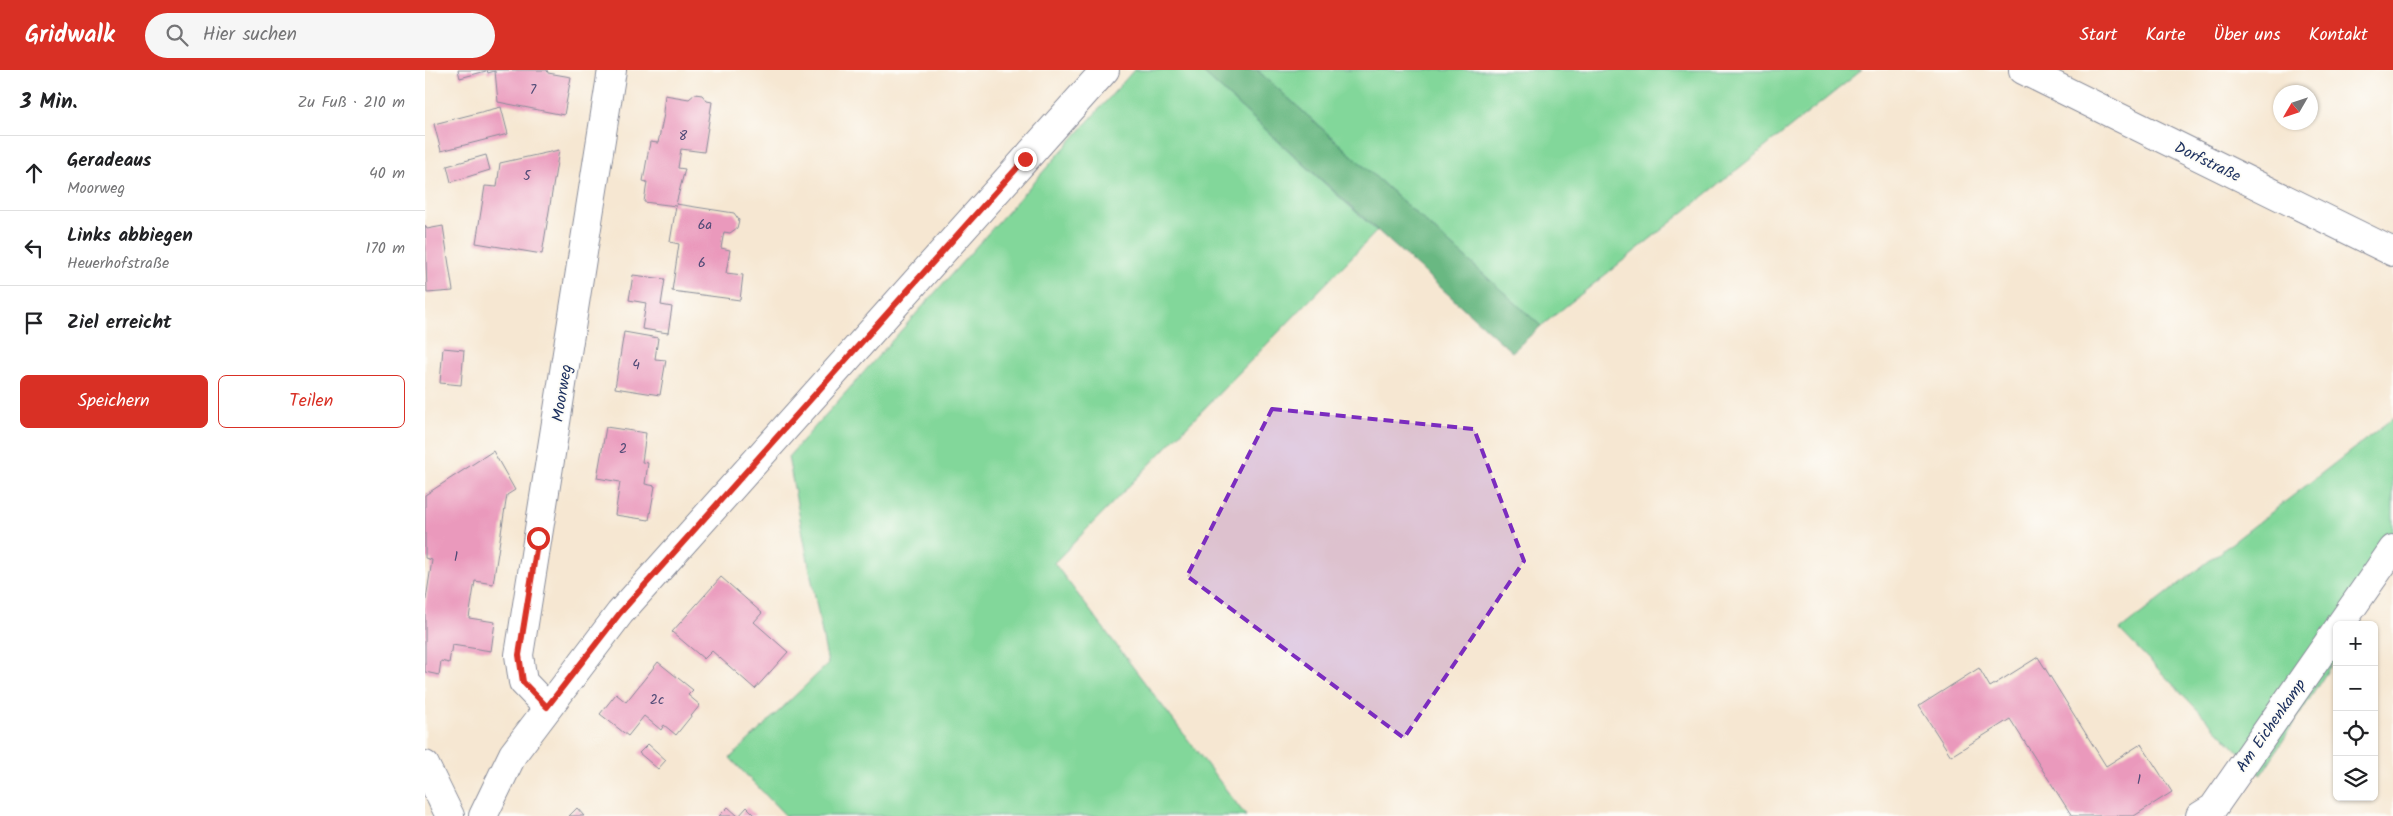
<!DOCTYPE html>
<html lang="de">
<meta charset="utf-8">
<style>
body{margin:0;font-family:Kalam,sans-serif;background:#f6f6f6;color:#202124}
.controls{position:absolute;right:15px;bottom:15px;display:grid;overflow:hidden;border-radius:8px;box-shadow:0 1px 4px #0004}
.controls button{width:45px;height:45px;display:grid;place-items:center;padding:0;border:0;border-bottom:1px solid #e0e0e0;background:#fff;color:#202124;font:25px sans-serif}
.compass{position:absolute;left:1848px;top:15px;width:45px;height:45px;border-radius:50%;background:#fff;box-shadow:0 1px 4px #0004;rotate:231deg}
.stop{position:absolute;width:15px;height:15px;margin:-11px;border:4px solid #d93025;border-radius:50%;background:#fff}
.stop.end{background:#d93025;border-color:#fff;box-shadow:0 1px 5px #0008}
.list{margin:0;padding:0;list-style:none}
h2{display:flex;justify-content:space-between;align-items:center;height:65px;margin:0;padding:0 20px;font-size:21px}
h2 small{font-size:16px;font-weight:400;color:#757577}
.list li{display:grid;grid-template-columns:32px 1fr auto;gap:15px;align-items:center;box-sizing:border-box;height:75px;padding:0 20px;border-top:1px solid #e0e0e0}
.list b{display:block;font-size:19px;white-space:nowrap}
.list p{margin:0;font-size:16px;white-space:nowrap;color:#757577}
.list em{font-size:16px;font-style:normal;color:#757577}
.actions{display:flex;gap:10px;padding:15px 20px}
.actions a{flex:1;padding:11px 0;border:1px solid #d93025;border-radius:8px;text-align:center;font-size:18px;color:#d93025}
.actions .main{background:#d93025;color:#fff}
.icon{flex:none;width:28px;height:28px;fill:none;stroke:currentColor;stroke-width:2;stroke-linecap:round;stroke-linejoin:round}
.map{position:relative;flex:none;width:1968px;height:746px;overflow:hidden}
header{display:flex;align-items:center;gap:30px;box-sizing:border-box;height:70px;padding:0 25px;background:#d93025;color:#fff}
header strong{font-size:24px}
nav{display:flex;gap:28px;margin-inline-start:auto;font-size:18px}
.search{width:350px;height:45px;background:#f6f6f6;display:flex;align-items:center;gap:12px;box-sizing:border-box;padding:0 18px;border-radius:28px;color:#757577;font-size:19px}
main{display:flex}
aside{flex:1;background:#fff}
.map>svg:first-child{display:block}
.green{fill:#82d79a;stroke:#4e837c}
.forest{fill:#69b882;stroke:#427470}
.building{fill:#ea99bc}
.lines{fill:none;stroke-linecap:round;stroke-linejoin:round}
.street-casing{stroke:#888b98;stroke-width:30}
.street{stroke:#fff;stroke-width:28}
.route{stroke:#d93025;stroke-width:6}
.marked{fill:#7b2cbf;fill-opacity:0.2;stroke:#7b2cbf;stroke-width:4;stroke-dasharray:10 6;stroke-linejoin:round}
.labels{text-anchor:middle;stroke-width:4;stroke-linejoin:round;paint-order:stroke}
.number-label{font-size:14px;fill:#4f4a76}
.street-label{font-size:16px;fill:#1b2f5e;stroke:#fdfcf7}
</style>
<header>
<strong>Gridwalk</strong>
<div class="search"><svg class="icon" aria-label="search" viewBox="0 0 24 24"><circle cx="10" cy="10" r="6"/><path d="M15 15l6 6"/></svg>Hier suchen</div>
<nav><a>Start</a><a>Karte</a><a>Über uns</a><a>Kontakt</a></nav>
</header>
<main>
<aside>
<h2>3 Min.<small>Zu Fuß · 210 m</small></h2>
<ul class="list">
<li><svg class="icon" aria-label="ahead" viewBox="0 0 24 24"><path d="M12 20V5M6 11l6-6 6 6"/></svg><div><b>Geradeaus</b><p>Moorweg</p></div><em>40 m</em></li>
<li><svg class="icon" aria-label="left" viewBox="0 0 24 24"><path d="M17 20v-9H6M10 6l-5 5 5 5"/></svg><div><b>Links abbiegen</b><p>Heuerhofstraße</p></div><em>170 m</em></li>
<li><svg class="icon" aria-label="arrive" viewBox="0 0 24 24"><path d="M6 21V4h12l-3 4 3 4H6"/></svg><div><b>Ziel erreicht</b></div></li>
</ul>
<div class="actions"><a class="main">Speichern</a><a>Teilen</a></div>
</aside>
<div class="map">
<svg width="1968" height="746" viewBox="0 0 1968 746">
<rect width="100%" height="100%" fill="#fdfcf7"/>
<filter id="ink" filterUnits="userSpaceOnUse"><feTurbulence type="fractalNoise" baseFrequency=".02" numOctaves="2"/><feDisplacementMap in="SourceGraphic" scale="10" xChannelSelector="R" yChannelSelector="G"/><feConvolveMatrix kernelMatrix="1 2 1 2 8 2 1 2 1" color-interpolation-filters="sRGB"/></filter>
<filter id="wash" filterUnits="userSpaceOnUse"><feTurbulence type="fractalNoise" baseFrequency=".0096" numOctaves="4" result="noise"/><feDisplacementMap in="SourceGraphic" scale="20" xChannelSelector="R" yChannelSelector="G"/><feGaussianBlur stdDeviation="1.12" result="paint"/><feColorMatrix in="noise" values="0 0 0 0 0 0 0 0 0 0 0 0 0 0 0 0 0 1.4 0 .05"/><feComposite in="paint" operator="in"/></filter>
<g filter="url(#wash)">
<rect width="100%" height="100%" fill="#f6e7d2"/>
<g class="green">
<polygon points="709,0 775,0 952,161 629,493 821,746 361,746 305,688 403,594 363,387"/>
<polygon points="832,0 1437,0 1116,256"/>
<polygon points="1968,348 1968,498 1912,555 1912,586 1836,705 1695,560"/>
</g>
<polygon class="forest" points="775,0 832,0 1116,256 1087,282"/>
<g id="blocks">
<g class="building">
<polygon points="33,0 61,0 61,1 35,8"/>
<polygon points="62,0 122,0 123,3 146,7 139,45 73,32 70,1 63,3"/>
<polygon points="270,24 277,25 282,31 287,32 279,82 256,79 253,98 260,99 251,134 309,143 314,150 312,158 305,163 299,162 296,178 305,180 301,203 318,205 315,230 247,221 254,174 245,172 251,136 219,132 222,112 218,111 225,72 233,73 239,44 238,42 240,25 264,29"/>
<polygon points="76,37 83,64 16,81 9,54"/>
<polygon points="134,80 117,184 51,173 60,116 72,117 75,93"/>
<polygon points="61,85 65,100 26,112 22,96"/>
<polygon points="0,155 2,159 18,156 28,221 2,223"/>
<polygon points="208,205 240,209 236,235 247,237 243,263 217,259 221,233 204,230"/>
<polygon points="199,262 233,268 230,289 241,290 235,325 190,318"/>
<polygon points="18,278 39,280 36,315 15,313"/>
<polygon points="181,357 221,363 217,392 223,393 220,414 230,416 224,450 190,445 195,412 172,408"/>
<polygon points="68,381 90,420 82,425 68,514 50,511 44,548 70,552 66,581 27,575 24,593 16,591 14,605 0,602 0,536 7,490 0,488 0,425"/>
<polygon points="296,507 337,543 329,552 363,582 330,619 287,581 279,589 247,562"/>
<polygon points="1613,587 1681,696 1716,674 1747,722 1709,746 1647,746 1585,649 1526,686 1494,636 1554,598 1565,617"/>
<polygon points="233,592 268,620 263,625 275,635 251,665 239,655 236,660 219,646 203,666 175,644 191,624 201,632"/>
<polygon points="223,674 241,690 233,699 214,683"/>
<polygon points="303,737 313,746 294,746"/>
<polygon points="322,737 331,746 314,746"/>
<polygon points="152,738 159,746 144,746"/>
</g>
</g>
</g>
<g filter="url(#ink)">
<use href="#blocks" fill-opacity="0" stroke="#888b98" stroke-width="1"/>
<g class="lines">
<g class="street-casing">
<g id="street">
<polyline points="1598,0 1968,182"/>
<polyline points="1915,555 1968,479"/>
<polyline points="122,637 98,612 94,585 187,0"/>
<polyline points="0,695 25,746"/>
<polyline points="58,746 88,684 195,543 680,0"/>
<polyline points="1775,746 1788,738 1912,560"/>
</g>
</g>
<use href="#street" class="street"/>
</g>
</g>
<g class="lines" filter="url(#ink)">
<polyline class="route" points="113,468 94,585 98,612 122,637 195,543 600,89"/>
</g>
<path class="marked" d="M 847,339 L 1049,359 L 1099,491 L 979,668 L 762,506 Z"/>
<g class="labels">
<g class="number-label">
<text x="108" y="24">7</text>
<text x="258" y="70">8</text>
<text x="102" y="110">5</text>
<text x="280" y="159">6a</text>
<text x="277" y="197">6</text>
<text x="211" y="299">4</text>
<text x="198" y="383">2</text>
<text x="31" y="491">1</text>
<text x="232" y="634">2c</text>
<text x="1714" y="714">1</text>
</g>
<g class="street-label">
<text transform="translate(1783 91) rotate(26)" y="6">Dorfstraße</text>
<text transform="translate(136 323) rotate(-81)" y="6">Moorweg</text>
<text transform="translate(1845 655) rotate(-55)" y="6">Am Eichenkamp</text>
</g>
</g>
</svg>
<div class="controls">
<button>+</button>
<button>−</button>
<button><svg class="icon" aria-label="locate" viewBox="0 0 24 24"><circle cx="12" cy="12" r="6"/><path d="M12 2v4M12 18v4M2 12h4M18 12h4"/></svg></button>
<button><svg class="icon" aria-label="layers" viewBox="0 0 24 24"><path d="M12 4l9 5-9 5-9-5zM3 14l9 5 9-5"/></svg></button>
</div>
<svg class="compass" viewBox="-18 -18 36 36"><path d="M0-13l5 13h-10z" fill="#e53935"/><path d="M0 13l5-13h-10z" fill="#757577"/></svg>
<div class="stop" style="left:113px;top:468px"></div>
<div class="stop end" style="left:600px;top:89px"></div>
</div>
</main>
